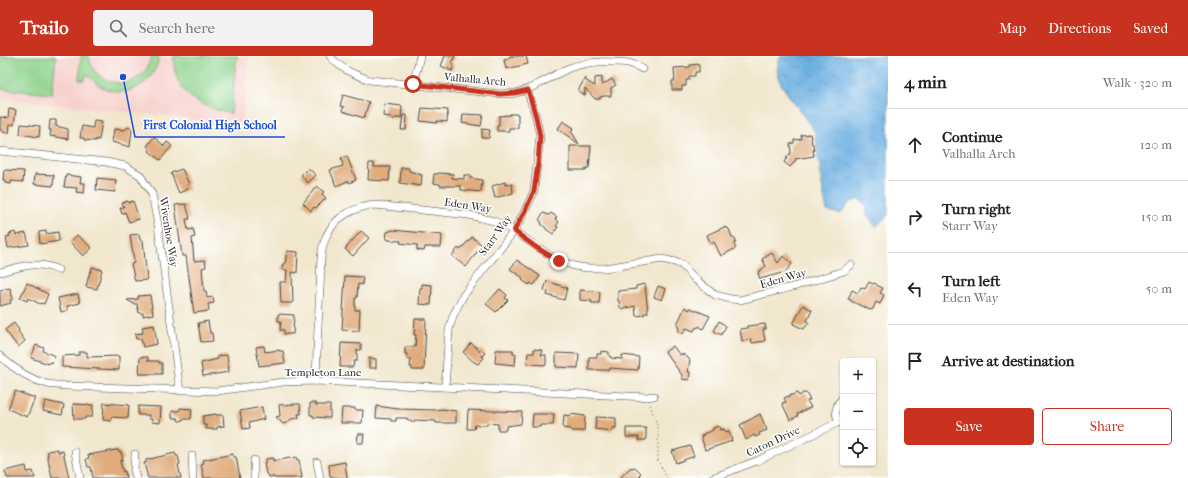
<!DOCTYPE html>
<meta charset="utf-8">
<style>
body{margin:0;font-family:"IM FELL French Canon",serif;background:#f2f2f2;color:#202124}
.controls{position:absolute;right:12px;bottom:12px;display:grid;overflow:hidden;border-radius:4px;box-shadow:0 1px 3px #0004}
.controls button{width:36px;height:36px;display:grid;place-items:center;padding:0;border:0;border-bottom:1px solid #e0e0e0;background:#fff;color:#202124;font:20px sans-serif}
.stop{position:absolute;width:12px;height:12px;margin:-9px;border:3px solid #c8321e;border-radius:50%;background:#fff}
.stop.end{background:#c8321e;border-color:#fff;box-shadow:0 1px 4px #0008}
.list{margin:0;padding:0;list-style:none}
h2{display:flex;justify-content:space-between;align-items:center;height:52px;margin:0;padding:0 16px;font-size:17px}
h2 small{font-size:13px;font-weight:400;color:#757577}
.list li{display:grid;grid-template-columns:26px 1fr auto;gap:12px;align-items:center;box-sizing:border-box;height:72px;padding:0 16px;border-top:1px solid #e0e0e0}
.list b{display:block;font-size:15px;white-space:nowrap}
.list p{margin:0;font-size:13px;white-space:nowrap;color:#757577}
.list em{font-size:13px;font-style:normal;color:#757577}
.actions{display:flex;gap:8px;padding:12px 16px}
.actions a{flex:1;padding:9px 0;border:1px solid #c8321e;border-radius:4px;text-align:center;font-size:14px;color:#c8321e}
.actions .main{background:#c8321e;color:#fff}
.icon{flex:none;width:22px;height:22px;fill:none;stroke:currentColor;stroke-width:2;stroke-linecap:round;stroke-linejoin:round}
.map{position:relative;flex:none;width:888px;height:422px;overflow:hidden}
header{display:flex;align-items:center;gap:24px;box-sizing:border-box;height:56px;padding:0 20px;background:#c8321e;color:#fff}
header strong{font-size:19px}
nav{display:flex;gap:22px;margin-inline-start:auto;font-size:14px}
.search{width:280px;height:36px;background:#f2f2f2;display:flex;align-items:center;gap:10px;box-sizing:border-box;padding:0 14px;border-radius:4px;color:#757577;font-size:15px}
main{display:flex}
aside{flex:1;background:#fff}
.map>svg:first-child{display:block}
.built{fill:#f7d0cb}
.green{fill:#8fd38d;stroke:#5d7f5c}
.water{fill:url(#water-ripples);stroke:#4c6e86}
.building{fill:#e0ac7d}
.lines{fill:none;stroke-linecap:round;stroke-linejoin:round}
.street-casing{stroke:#494743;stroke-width:8}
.path{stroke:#494743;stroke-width:1;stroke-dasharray:1 3;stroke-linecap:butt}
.street{stroke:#fff;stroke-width:7}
.route{stroke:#c8321e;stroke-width:5}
.labels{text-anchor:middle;stroke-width:3;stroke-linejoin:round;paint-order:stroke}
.street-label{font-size:11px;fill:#2b2b2b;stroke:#fff}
.leader{fill:none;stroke:#1d4ed8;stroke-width:1.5}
.callout-dot{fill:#1d4ed8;stroke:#fff;stroke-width:1.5}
.callout-label{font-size:12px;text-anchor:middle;font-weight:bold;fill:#1d4ed8;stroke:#fff;stroke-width:3;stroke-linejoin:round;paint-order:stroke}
</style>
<header>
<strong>Trailo</strong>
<div class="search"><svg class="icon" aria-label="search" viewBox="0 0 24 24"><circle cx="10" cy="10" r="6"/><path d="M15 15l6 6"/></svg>Search here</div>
<nav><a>Map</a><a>Directions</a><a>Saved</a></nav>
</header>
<main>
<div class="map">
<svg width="888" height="422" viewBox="0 0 888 422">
<defs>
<pattern id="water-ripples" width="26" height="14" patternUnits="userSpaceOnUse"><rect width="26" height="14" fill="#6db1e2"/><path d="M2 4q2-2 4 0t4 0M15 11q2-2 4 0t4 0" fill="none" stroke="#5a90b7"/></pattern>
</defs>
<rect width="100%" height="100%" fill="#fff"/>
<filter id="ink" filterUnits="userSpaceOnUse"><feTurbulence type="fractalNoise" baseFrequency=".025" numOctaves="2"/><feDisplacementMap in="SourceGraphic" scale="8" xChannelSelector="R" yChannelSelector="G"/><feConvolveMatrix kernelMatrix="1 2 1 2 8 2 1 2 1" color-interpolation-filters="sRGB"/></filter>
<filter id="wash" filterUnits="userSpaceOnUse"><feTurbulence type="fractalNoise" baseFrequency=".012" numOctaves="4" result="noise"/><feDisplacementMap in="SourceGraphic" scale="16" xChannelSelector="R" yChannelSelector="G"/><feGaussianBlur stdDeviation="0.9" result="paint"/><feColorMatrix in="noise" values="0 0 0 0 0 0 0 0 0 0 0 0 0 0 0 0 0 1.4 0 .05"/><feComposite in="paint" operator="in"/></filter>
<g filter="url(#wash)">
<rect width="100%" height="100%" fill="#f1e7cd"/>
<polygon class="built" points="0,0 249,0 243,69 0,42"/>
<g class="green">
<polygon points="0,0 56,0 52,38 0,33"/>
<path d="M 81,0 L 89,0 C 91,24 121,35 139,21 C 146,16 149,8 152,0 L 159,0 C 157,23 132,42 109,34 C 99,31 93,24 86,17 L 85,24 L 79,24 Z"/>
<path d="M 174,0 L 238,0 L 236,5 L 231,58 C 200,50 172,38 174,0 Z"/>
</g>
<polygon class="water" points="780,0 888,0 888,159 876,171 867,159 865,148 859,143 850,146 841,158 827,155 823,136 815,76 782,30 777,14"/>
<g id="blocks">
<g class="building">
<polygon points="445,0 455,0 452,7 454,8 452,15 441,10"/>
<polygon points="510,0 526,0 528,8 506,13 504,4 508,3"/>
<polygon points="699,8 699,16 695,16 695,20 689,20 689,24 686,24 686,30 682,30 682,34 672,34 672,25 675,25 674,12 690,11 690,9"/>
<polygon points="602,21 602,29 612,23 616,29 611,32 611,40 604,40 600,41 600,43 595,43 585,32 585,39 578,35 585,22 585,24 595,30 595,22"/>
<polygon points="343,39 369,46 364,62 342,55 344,51 340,50"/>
<polygon points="384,48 402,50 401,62 395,62 393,64 391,61 383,60"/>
<polygon points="422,52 448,54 447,66 437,65 437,67 420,65"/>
<polygon points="9,53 16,54 14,69 10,68 9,77 2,76 2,74 0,74 0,61 8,62"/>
<polygon points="463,58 483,59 481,70 462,67"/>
<polygon points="510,58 518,58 518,72 509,72 509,75 497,75 497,69 499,69 499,60 510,59"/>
<polygon points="403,59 407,59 406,74 401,74"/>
<polygon points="50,64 56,64 56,70 68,73 68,83 50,80 51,74 49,74"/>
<polygon points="94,64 102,65 99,84 96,83 96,85 84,84 84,82 80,82 82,70 93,72"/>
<polygon points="563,65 574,72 571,75 579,88 558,73"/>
<polygon points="21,68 40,70 39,81 20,78"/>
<polygon points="129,71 132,73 130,91 112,86 114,73 124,74"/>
<polygon points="482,73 490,74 489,82 482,82"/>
<polygon points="810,78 812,88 813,88 814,94 813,94 814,100 795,103 796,104 790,111 784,106 791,96 790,88 794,87 794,84 802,83 801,79"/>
<polygon points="154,81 164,90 167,86 172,90 160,104 149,95 150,93 147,90"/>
<polygon points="570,90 591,90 589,112 586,112 586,114 570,114"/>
<polygon points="347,100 356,124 349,127 348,125 336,130 330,114 343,110 341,102"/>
<polygon points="369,107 374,107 374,111 390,111 389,125 368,124"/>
<polygon points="308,112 316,119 308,127 301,119"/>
<polygon points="401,112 409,112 409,115 422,119 421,130 400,127"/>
<polygon points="182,113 189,128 187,129 188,133 179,137 171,117"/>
<polygon points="4,114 24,115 23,126 11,125 11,128 5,127 5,124 3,124"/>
<polygon points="438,117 453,118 452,122 464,123 464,119 470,119 470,122 482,124 481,136 461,134 461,130 440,130 440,128 433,127 434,118 438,118"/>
<polygon points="35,118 54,119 53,130 34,128"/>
<polygon points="66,119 81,121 80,127 85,127 84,137 76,136 77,132 64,131"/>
<polygon points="97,122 116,124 115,136 96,134"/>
<polygon points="505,126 505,129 512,128 513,137 495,142 492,130"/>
<polygon points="317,130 324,136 322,138 326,142 316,152 314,151 311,155 303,147"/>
<polygon points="128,145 128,147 133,145 139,163 129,166 125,156 122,158 120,152 124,151 122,147"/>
<polygon points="186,148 190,163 186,163 188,174 193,173 195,181 192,182 194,205 205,204 206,211 202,212 204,235 206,235 207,242 213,241 214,247 208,248 209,255 194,257 186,200 182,200 175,149"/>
<polygon points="543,157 549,159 551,157 557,161 555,163 559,166 556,170 558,171 553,178 546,173 546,172 541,168 542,166 539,164"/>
<polygon points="724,171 729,173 732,181 734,182 736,185 734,189 736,192 721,200 714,186 711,188 707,179"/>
<polygon points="393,174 442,179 441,191 425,191 424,195 417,194 417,189 400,187 401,185 388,184 388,183 386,183 387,176"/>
<polygon points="46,175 46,178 58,176 59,185 40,188 39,176"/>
<polygon points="361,175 369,182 353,200 345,193"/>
<polygon points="15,176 16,179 26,177 29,189 8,192 6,181 10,180 9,178"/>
<polygon points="139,178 140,184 143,184 147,224 135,225 131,208 134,207 134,205 130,179"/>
<polygon points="77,179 92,192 83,200 70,186"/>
<polygon points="472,181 482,189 466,211 452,200 458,192 460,194 470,183 471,183"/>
<polygon points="287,195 298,196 297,217 292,216 293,247 281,247 280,226 286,226 287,214 282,214 283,208 285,208"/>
<polygon points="772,197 778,207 783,200 792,208 785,216 760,223 758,216 766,210 762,203"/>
<polygon points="517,204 540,220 534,229 530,227 529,229 522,224 523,222 510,213"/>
<polygon points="92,211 102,214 97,233 86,231 90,215 91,216"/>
<polygon points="345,220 363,221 362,229 358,228 357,242 355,242 355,254 360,254 359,275 342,274"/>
<polygon points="547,225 567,232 564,244 547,239 548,235 544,234"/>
<polygon points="869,226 873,228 875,227 878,230 883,232 880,237 884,239 880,248 876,246 873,253 870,254 851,245 851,244 848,243 852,234 858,237 861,231 865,233"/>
<polygon points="27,227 48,238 44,248 41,247 40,248 28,242 27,245 20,242"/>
<polygon points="422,228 432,229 431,249 419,248 420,232 422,232"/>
<polygon points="645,228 648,257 644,257 644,259 636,260 635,250 622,253 620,251 619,245 618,245 618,235 636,233 636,230"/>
<polygon points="658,230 666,233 662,244 654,241"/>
<polygon points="10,232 13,243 10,244 11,247 0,250 0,234"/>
<polygon points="500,233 507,239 505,242 508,244 496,256 486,248"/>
<polygon points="580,234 600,236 599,247 591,247 592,245 580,244"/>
<polygon points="78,238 80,247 67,250 68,254 61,256 58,242"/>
<polygon points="150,239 153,258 143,260 143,257 139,257 137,248 134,248 127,244 138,243 138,240"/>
<polygon points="803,249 812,254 807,265 809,266 804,273 793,268"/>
<polygon points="685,251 689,254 690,252 710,260 703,273 699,270 698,272 696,271 694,275 686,272 683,278 678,275 679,273 677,268"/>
<polygon points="278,258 294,259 293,278 284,278 284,274 280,274 281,265 278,265"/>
<polygon points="415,263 426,263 424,314 412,314 412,311 410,311 411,303 407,303 407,298 405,298 405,291 415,291 416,279 414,279"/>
<polygon points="208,265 210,277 212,277 213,285 201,286 198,267"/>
<polygon points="719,265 726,270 721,279 714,275"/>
<polygon points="14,267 19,274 18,275 25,285 18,291 5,274"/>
<polygon points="765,268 766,273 763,273 765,285 752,287 751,283 742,285 740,273 747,272 747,270"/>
<polygon points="154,269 157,288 143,291 141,283 136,283 135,278 143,277 142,271"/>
<polygon points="341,287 361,288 361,294 357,294 357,305 354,305 353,311 340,311"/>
<polygon points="471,287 480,295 481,293 485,297 482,300 484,302 478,308 474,306 463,296"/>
<polygon points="36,289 44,292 43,295 55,300 52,307 49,306 49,308 31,302"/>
<polygon points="264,290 265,296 279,294 279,295 283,295 285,307 259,310 256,291"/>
<polygon points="673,290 679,298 685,299 690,304 688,316 690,316 689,324 682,323 682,319 665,296"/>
<polygon points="534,293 542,294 541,299 546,299 546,309 527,308 528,297 534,297"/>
<polygon points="496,294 513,294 513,298 516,298 515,309 495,307"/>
<polygon points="601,295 609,296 609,300 611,301 611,302 622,303 622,299 639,301 638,314 610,312 610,314 589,314 589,301 597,301 597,298 601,298"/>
<polygon points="79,296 87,296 87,301 119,300 119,314 62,311 62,300 79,299"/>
<polygon points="556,297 579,298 578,312 556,311"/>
<polygon points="227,299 229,316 203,320 201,307 218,303 218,300"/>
<polygon points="140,301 148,301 148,305 159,305 159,307 162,307 162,318 139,318"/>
<polygon points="369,302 376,303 376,312 369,312"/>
<polygon points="15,335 35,342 27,361 8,353"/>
<polygon points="797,337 799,340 803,337 806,337 810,344 807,345 811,351 797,358 798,360 790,364 782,347 786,346 784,342"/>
<polygon points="45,345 64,349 62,359 43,355"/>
<polygon points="104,347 129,349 128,362 111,361 111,365 103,364"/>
<polygon points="310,347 316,347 316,349 330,349 330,362 313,361 313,359 310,359"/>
<polygon points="73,348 93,349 92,361 85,361 85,363 74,363"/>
<polygon points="296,348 300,348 301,358 298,358 299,362 291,363 287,367 283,368 276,361 280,360 279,349"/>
<polygon points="138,350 161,351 160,367 152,366 152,363 149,363 149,359 138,359"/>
<polygon points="377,350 398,353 436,354 441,353 456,355 456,367 436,367 436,365 414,364 414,366 407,364 407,362 396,362 396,365 391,365 391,363 376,362"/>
<polygon points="262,351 264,363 249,367 250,372 243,373 240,355"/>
<polygon points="180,352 192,353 191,363 183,363 181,365 179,365 177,362 172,362 172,355 179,355"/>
<polygon points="342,352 355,352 355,354 363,354 362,367 341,367"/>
<polygon points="468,354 522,356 521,368 506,370 506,374 498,374 498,368 487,367 487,369 475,369 474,373 467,373"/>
<polygon points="216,358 216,359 223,359 224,370 217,371 217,373 206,373 206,369 203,369 203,360"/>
<polygon points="533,358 554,358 553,369 540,369 540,371 532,371"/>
<polygon points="571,358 585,360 584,375 571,375 571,373 563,372 564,359 571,360"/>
<polygon points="760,358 767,374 759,377 760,379 755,381 754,379 746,384 740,369"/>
<polygon points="596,361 616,362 616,372 612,372 612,375 595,373"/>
<polygon points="719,370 720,374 724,373 725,376 729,375 732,385 705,394 701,380 704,379 703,378 713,374 713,372"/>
<polygon points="626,372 646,372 646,384 638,384 639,381 626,381"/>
<polygon points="358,378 364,378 363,387 357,387"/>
<polygon points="690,390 694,400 676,407 672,395"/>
<polygon points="58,393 58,396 63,395 69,422 52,422 47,399 48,399 48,395"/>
<polygon points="116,394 118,394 119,396 121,396 123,404 120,405 123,416 125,415 126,422 93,422 91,411 88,411 86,403 89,402 88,399"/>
<polygon points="175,397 176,400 178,400 180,408 178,409 181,422 148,422 144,407 146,407 146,404"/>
<polygon points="233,398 233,401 236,401 240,422 204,422 201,408 204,407 203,404"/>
<polygon points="296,401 297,404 299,404 302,422 274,422 274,421 269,421 268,418 266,418 264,407 266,406 266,403 273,402 273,405"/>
<polygon points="345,406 347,422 330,421 329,409"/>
<polygon points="26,410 27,416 33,415 35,422 7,422 5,415"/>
<polygon points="635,411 641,417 639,419 642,422 620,422 630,412"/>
</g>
</g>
</g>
<g filter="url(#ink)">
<use href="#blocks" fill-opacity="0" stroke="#494743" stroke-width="1"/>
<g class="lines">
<g class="street-casing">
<g id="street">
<path d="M 330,0 C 342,14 353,18 370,24 L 500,38 C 505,37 511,38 516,37 C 535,33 551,20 569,12 C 583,7 598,5 612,6 C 624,6 632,6 642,13"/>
<polyline points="413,29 420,0"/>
<polyline points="0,95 106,106 125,110 140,119 152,138 158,169 180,335"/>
<path d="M 0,216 C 20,211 38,204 58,214"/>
<path d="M 0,300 C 13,312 29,323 47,328 C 53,329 60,329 66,330 L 217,335 L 283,326 L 316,325 L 647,341 L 654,340"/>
<path d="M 316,325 C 317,294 318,264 320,233 C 321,216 319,197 326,181 C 334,161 354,151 375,149 L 469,159 L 494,165 L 514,175 L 554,202 L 574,210 L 587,212 L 605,212 L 662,203 L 675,206 L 682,209 L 696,224 L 715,239 L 731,243 L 740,244 L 796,230 L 844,215 L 851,209"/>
<polyline points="445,331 449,274 453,260 463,240 514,175 524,157 534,135 540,80 536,61 527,34"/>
<path d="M 840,366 C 834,359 835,348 843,342"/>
<polyline points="75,396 80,422"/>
<polyline points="135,398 134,414 136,422"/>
<polyline points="192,400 193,422"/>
<polyline points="254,404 254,422"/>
<polyline points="317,406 320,422"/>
<polyline points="712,422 759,404 837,367 843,366"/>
</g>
</g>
<polyline class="path" points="650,349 658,372 658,405 667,422"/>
<use href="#street" class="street"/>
</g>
</g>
<g class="lines" filter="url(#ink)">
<polyline class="route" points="413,28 500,38 515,37 528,34 536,61 540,80 538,107 534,135 524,157 514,175 537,192 559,205"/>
</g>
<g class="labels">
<g class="street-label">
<text transform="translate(475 23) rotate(5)" y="4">Valhalla Arch</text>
<text transform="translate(468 149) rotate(9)" y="4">Eden Way</text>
<text transform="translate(169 176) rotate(81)" y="4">Wivenhoe Way</text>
<text transform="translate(495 179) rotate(-54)" y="4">Starr Way</text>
<text transform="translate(783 222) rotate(-16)" y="4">Eden Way</text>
<text x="323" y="320">Templeton Lane</text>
<text transform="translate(773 385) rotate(-25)" y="4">Caton Drive</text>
</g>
</g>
<path class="leader" d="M123 21L135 81H285"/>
<circle class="callout-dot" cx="123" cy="21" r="4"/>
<g class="callout-label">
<text x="210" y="73">First Colonial High School</text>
</g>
</svg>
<div class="controls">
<button>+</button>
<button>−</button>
<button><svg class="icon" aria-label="locate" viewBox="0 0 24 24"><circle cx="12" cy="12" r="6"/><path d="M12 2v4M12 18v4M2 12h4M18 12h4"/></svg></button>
</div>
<div class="stop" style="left:413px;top:28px"></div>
<div class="stop end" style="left:559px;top:205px"></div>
</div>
<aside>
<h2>4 min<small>Walk · 320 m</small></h2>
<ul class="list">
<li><svg class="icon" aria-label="ahead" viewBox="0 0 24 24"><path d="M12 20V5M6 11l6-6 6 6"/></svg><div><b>Continue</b><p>Valhalla Arch</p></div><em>120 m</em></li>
<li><svg class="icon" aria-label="right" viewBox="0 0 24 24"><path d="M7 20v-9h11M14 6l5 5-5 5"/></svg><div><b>Turn right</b><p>Starr Way</p></div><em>150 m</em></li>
<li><svg class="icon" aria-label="left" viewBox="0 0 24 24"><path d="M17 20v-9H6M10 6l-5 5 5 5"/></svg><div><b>Turn left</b><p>Eden Way</p></div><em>50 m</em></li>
<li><svg class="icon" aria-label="arrive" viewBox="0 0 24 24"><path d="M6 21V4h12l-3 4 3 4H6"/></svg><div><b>Arrive at destination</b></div></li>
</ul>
<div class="actions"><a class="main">Save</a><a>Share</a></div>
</aside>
</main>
